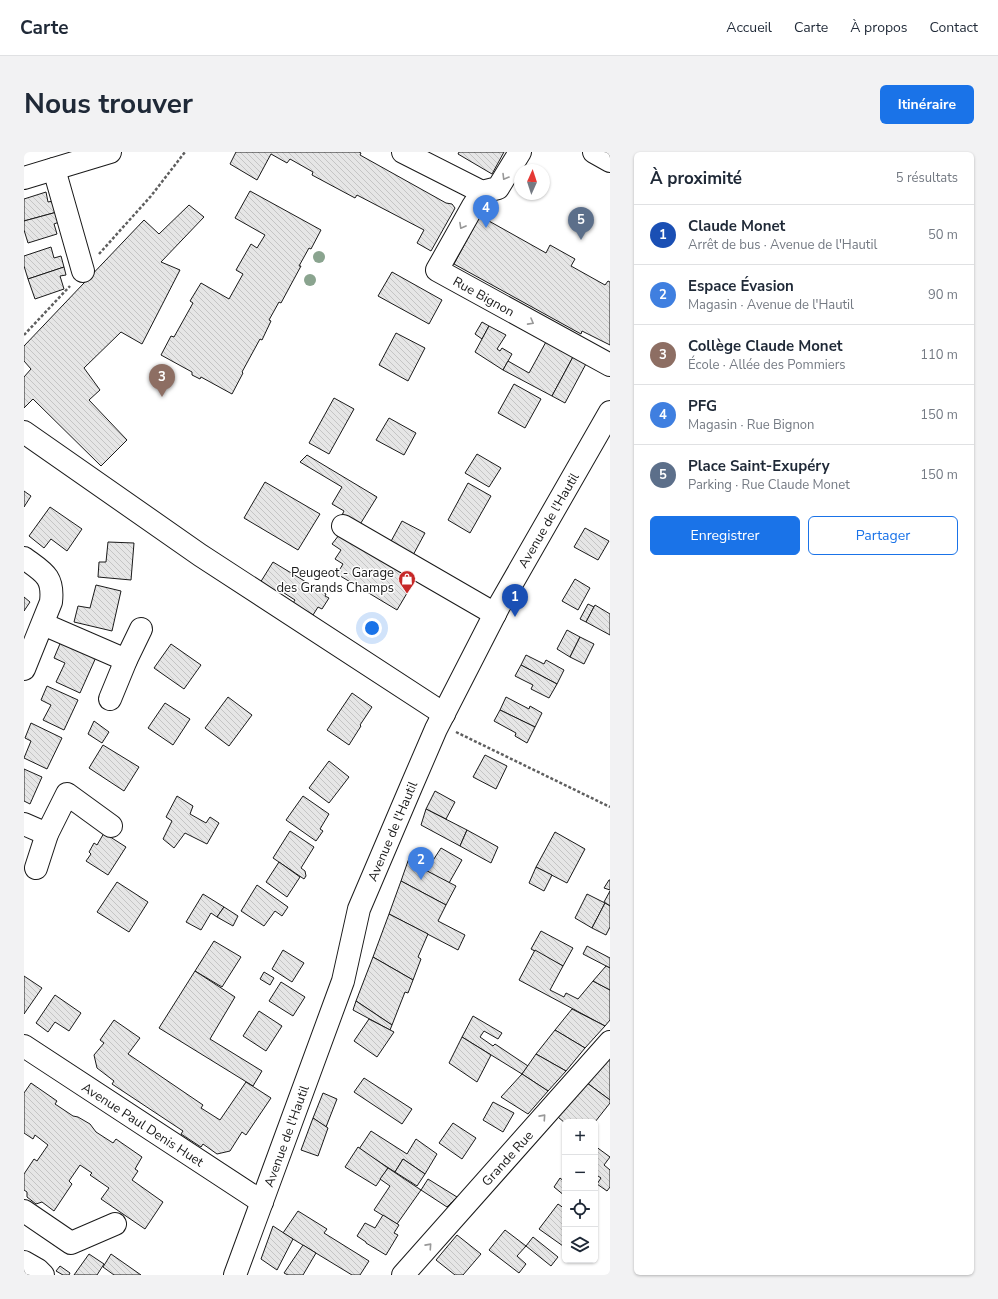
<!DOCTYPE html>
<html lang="fr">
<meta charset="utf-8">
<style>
body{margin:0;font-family:"Nunito Sans",sans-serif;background:#f2f2f3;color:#1f2937}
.controls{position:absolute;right:12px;bottom:12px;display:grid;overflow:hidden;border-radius:6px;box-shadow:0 1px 3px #0004}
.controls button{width:36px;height:36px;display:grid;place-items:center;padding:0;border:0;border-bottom:1px solid #e0e1e3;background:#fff;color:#1f2937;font:20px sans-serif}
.compass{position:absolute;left:490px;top:12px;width:36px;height:36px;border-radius:50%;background:#fff;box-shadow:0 1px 3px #0004;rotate:3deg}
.you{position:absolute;left:348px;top:476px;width:14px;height:14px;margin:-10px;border:3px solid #fff;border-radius:50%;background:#1a73e8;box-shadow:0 0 0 6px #1a73e833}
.badge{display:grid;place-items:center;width:26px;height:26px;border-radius:50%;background:#1a73e8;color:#fff;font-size:13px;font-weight:700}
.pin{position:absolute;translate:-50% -33px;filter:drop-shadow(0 1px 2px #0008)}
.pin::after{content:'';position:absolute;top:21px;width:14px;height:12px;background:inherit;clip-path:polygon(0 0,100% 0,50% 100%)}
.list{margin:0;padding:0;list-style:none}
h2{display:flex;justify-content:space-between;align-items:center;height:52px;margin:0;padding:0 16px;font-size:17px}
h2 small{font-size:13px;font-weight:400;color:#747a83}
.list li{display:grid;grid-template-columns:26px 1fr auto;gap:12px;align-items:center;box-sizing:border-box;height:60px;padding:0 16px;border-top:1px solid #e0e1e3}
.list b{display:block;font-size:15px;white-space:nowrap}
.list p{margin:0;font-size:13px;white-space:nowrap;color:#747a83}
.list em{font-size:13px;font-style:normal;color:#747a83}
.actions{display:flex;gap:8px;padding:12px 16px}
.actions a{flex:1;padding:9px 0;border:1px solid #1a73e8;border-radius:6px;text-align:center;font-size:14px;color:#1a73e8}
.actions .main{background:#1a73e8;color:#fff}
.icon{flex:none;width:22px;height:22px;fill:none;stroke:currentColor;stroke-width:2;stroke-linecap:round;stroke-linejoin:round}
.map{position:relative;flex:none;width:586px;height:1123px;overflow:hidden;border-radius:6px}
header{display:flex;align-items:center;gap:24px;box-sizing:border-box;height:56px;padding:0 20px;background:#fff;border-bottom:1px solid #e0e1e3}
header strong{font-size:19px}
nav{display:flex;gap:22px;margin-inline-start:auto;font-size:14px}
.intro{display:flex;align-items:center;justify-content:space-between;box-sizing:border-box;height:96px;padding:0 24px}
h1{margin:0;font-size:28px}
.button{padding:10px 18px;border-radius:6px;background:#1a73e8;color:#fff;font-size:14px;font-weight:700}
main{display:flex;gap:24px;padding:0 24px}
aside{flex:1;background:#fff;border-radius:6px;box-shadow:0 1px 3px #0004}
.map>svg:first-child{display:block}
.building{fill:url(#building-back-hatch);stroke:#1a1a1a}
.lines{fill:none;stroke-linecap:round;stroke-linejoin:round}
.minor-casing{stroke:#1a1a1a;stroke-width:24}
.path{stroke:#5f5f5f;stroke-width:2.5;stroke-dasharray:3 2;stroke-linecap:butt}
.minor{stroke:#fff;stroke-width:22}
.tree{fill:#8aa48f}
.oneway{stroke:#989898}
.labels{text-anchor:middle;stroke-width:3;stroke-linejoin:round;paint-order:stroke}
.street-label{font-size:13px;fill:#1a1a1a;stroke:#fff}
.poi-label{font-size:13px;fill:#1a1a1a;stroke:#fff;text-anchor:end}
</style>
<header>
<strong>Carte</strong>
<nav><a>Accueil</a><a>Carte</a><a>À propos</a><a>Contact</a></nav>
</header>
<div class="intro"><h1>Nous trouver</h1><a class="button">Itinéraire</a></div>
<main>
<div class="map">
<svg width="586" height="1123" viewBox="0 0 586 1123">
<defs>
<pattern id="building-back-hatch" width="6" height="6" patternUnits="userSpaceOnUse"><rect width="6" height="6" fill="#e6e6e6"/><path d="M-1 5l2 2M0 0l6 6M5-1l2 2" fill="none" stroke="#c5c5c5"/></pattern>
</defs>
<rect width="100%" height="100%" fill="#fff"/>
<g class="building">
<polygon points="212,0 335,0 337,1 336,3 422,51 428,52 431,56 430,58 407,99 393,91 400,78 333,43 331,46 288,23 289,20 266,7 263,11 247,2 233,28 206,12"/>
<polygon points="435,0 480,0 468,22 434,2"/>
<polygon points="226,39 297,78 287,97 285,96 275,114 277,114 257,151 255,150 245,168 247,169 238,188 236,187 218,220 219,221 208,242 177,225 176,227 168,223 168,220 137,203 147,184 150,185 169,151 166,149 177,131 205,147 219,122 212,118 227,92 233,96 241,83 211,66"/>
<polygon points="22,40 24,50 29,49 33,60 0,69 0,47"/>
<polygon points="165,53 180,65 137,110 156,118 118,192 97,180 60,216 76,238 65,248 103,288 77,314 9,247 0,256 0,225 7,217 0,209 0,194 120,68 135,82"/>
<polygon points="33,60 35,70 30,72 33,82 4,91 0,78 0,69"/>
<polygon points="456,64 522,101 526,93 551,107 547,114 581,133 584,129 586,130 586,193 558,179 557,182 430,112"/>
<polygon points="27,95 30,106 37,104 40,115 4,127 0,114 0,104"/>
<polygon points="40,115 42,123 36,124 40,137 11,147 4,127"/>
<polygon points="368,120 418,148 405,172 354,144"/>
<polygon points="458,170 465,174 458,187 451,182"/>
<polygon points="465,174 482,183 473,197 476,199 478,196 488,202 479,218 451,200"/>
<polygon points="372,181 401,196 384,229 355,213"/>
<polygon points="523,188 550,203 528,244 479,218 484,209 505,221"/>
<polygon points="550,203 563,210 541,251 528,244"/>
<polygon points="490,232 517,247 501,276 474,261"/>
<polygon points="310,246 330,257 305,302 285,291"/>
<polygon points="365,266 392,281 380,303 352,288"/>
<polygon points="453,302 477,316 465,335 441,321"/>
<polygon points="283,303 353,345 335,374 318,363 320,359 308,352 318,335 276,310"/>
<polygon points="241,330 296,362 274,398 220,366"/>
<polygon points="444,331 467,344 446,381 424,368"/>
<polygon points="0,339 7,344 0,355"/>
<polygon points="26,355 58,377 43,399 27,387 20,396 5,384"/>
<polygon points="378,369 401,381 388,405 365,393"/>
<polygon points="561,376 585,389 574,408 550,395"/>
<polygon points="315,383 392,426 373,458 313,422 319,412 311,407 317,398 308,392"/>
<polygon points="84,390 110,391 107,428 74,425 75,410 82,410"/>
<polygon points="249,410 302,442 301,444 305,446 298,457 294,455 289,463 269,451 271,448 257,439 254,442 236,431"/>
<polygon points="551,427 566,436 554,458 538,449"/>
<polygon points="72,433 97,439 88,479 50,470 54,454 66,456"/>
<polygon points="0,445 6,450 0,459"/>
<polygon points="564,452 570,455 562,470 556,467"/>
<polygon points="571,453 586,462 586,483 562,470"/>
<polygon points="543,478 556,485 546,505 533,497"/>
<polygon points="556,485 570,492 560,512 546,505"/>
<polygon points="38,487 73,503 56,541 32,530 41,511 30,506"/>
<polygon points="147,492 177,513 160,537 130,516"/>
<polygon points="502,503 520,512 522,508 540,518 533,532 497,513"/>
<polygon points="497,513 533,532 525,546 507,537 509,533 491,524"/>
<polygon points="23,534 54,548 40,578 19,568 27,553 17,548"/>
<polygon points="328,541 348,555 336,573 337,574 325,593 303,578"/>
<polygon points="204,545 228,563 205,594 181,576"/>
<polygon points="482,545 505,557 506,554 518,561 511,575 476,558"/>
<polygon points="141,551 166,567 149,593 124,576"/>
<polygon points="476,558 511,575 503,591 491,584 492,581 470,569"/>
<polygon points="70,569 85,580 78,591 64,582"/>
<polygon points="7,571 38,586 23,617 0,606 7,589 1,586"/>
<polygon points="79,593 115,615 100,639 65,616"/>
<polygon points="461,603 483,614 472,637 449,625"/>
<polygon points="305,609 325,625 305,651 285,636"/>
<polygon points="0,617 18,625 6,652 0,649"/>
<polygon points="411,639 431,650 422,667 402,657"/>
<polygon points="153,644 169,654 166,662 182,671 186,665 195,671 183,692 161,681 150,696 139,687 148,669 142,665"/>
<polygon points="279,644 305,662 296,677 299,679 292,689 262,668"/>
<polygon points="402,657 443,678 436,694 397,673"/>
<polygon points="443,678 474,695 467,711 436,694"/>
<polygon points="266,679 290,695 277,716 281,719 282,724 280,727 249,706"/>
<polygon points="531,680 561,697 543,731 512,715"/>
<polygon points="80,681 102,695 84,723 62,709 67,702 65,700 70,691 73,693"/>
<polygon points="417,696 438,708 425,731 384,709 388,700 408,710"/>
<polygon points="384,709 432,734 422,753 377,729"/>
<polygon points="255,710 276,725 263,745 242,730"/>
<polygon points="512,715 528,723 520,739 505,731"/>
<polygon points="585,728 586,728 586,738 580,736"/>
<polygon points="377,729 422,753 414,769 441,783 434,798 365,762"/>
<polygon points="93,730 124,750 105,780 73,760"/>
<polygon points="233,733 264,755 258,764 251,759 240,774 217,759"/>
<polygon points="586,739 586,754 580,750"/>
<polygon points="179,742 200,755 193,765 187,761 177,778 162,770"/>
<polygon points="563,742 581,751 568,776 551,766"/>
<polygon points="581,751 586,754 586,775 582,783 568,776"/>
<polygon points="200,755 214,764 209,774 193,765"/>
<polygon points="365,762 404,782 394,805 397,807 389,828 349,805"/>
<polygon points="517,779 549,796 539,814 507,797"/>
<polygon points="190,789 217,805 198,835 171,819"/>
<polygon points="563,794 586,806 586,816 559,802"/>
<polygon points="259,798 280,811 268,830 248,817"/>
<polygon points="511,798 539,814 526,838 540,845 542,841 554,847 569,829 586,838 586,868 581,874 495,828"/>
<polygon points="349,805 389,828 384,841 381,840 368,873 332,849"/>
<polygon points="582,814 586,816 586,838 569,829"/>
<polygon points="171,819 211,845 186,887 238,919 229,934 135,876"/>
<polygon points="240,820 250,826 246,833 236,827"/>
<polygon points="0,824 18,836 0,862"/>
<polygon points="257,830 281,845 269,864 245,849"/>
<polygon points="31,843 57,861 45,879 31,870 24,880 12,871"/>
<polygon points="332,849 368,873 366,878 329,858"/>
<polygon points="548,857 581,874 561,896 531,878"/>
<polygon points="235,859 258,874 242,899 219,884"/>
<polygon points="449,864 478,881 474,887 460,879 456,885 469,894 471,892 504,914 498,922 438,885"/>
<polygon points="345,867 370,880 353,905 330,889"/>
<polygon points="90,868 116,886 104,902 179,953 177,956 196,968 222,930 247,946 222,983 218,980 206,999 193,1002 179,992 177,995 157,982 159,979 88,932 90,929 73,916 70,903 80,891 76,888"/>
<polygon points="531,878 561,896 542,919 512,902"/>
<polygon points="438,885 467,903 453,930 425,911"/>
<polygon points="512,902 542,919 524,939 498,922"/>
<polygon points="586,903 586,948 563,931"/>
<polygon points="498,922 524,939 504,962 477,945"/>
<polygon points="340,926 388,957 378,972 330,940"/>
<polygon points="7,931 33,949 31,952 49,964 54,965 66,972 72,980 89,991 92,987 118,1005 111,1017 114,1019 108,1028 139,1050 121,1077 77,1047 85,1036 66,1023 68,1021 56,1013 45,1029 48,1032 30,1059 18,1050 12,1052 3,1045 3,1040 0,1038 0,1022 10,1007 13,1009 24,993 11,983 9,987 0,981 0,941"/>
<polygon points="563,931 586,948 586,951 571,970 541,971 534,965"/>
<polygon points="299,941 313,947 302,975 289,966"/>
<polygon points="469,950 490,961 479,980 459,968"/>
<polygon points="289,966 304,976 294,1004 277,998"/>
<polygon points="429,971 452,986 438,1007 415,991"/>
<polygon points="347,979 383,1002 392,987 413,1002 401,1022 379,1007 371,1020 335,997"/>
<polygon points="571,994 586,1005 580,1013 586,1018 586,1035 583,1039 573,1032 577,1026 574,1024 571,1027"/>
<polygon points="334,995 364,1016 352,1034 321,1015"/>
<polygon points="379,1007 401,1022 393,1034 371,1020"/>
<polygon points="364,1016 397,1038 373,1072 350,1058 366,1034 356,1027"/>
<polygon points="536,1026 541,1030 541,1044 530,1035"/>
<polygon points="404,1027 433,1045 423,1055 397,1038"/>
<polygon points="534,1052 541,1057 541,1091 539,1094 515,1077"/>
<polygon points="274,1059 303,1077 300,1081 345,1109 336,1123 328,1123 259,1081"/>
<polygon points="359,1063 375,1073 370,1081 374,1083 362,1103 342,1091 342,1090 333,1084 341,1071 351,1076"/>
<polygon points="249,1074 269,1087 253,1118 237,1107"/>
<polygon points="481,1078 502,1094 493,1104 502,1112 495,1121 465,1098"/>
<polygon points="433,1083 457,1102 439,1123 431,1123 412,1108"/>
<polygon points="509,1085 534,1105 527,1114 502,1094"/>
<polygon points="279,1093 292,1101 279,1123 264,1123 260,1121"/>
<polygon points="65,1102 80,1112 73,1123 50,1123"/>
<polygon points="87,1102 117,1123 90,1123 79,1115"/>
<polygon points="36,1114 46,1121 45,1123 39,1123 32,1119"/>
</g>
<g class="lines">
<g class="minor-casing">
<g id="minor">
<polyline points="379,0 458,40 474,36 496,0"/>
<polyline points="570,0 586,9"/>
<polyline points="30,17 59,119"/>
<polyline points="0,26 86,0"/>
<polyline points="458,40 449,54 413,118 586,213"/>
<polyline points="0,280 176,403 420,562"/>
<polyline points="319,374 471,462"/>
<path d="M 0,406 C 19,420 30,424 27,450 L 0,517"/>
<polyline points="19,472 102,508"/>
<polyline points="86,547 102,508 117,477"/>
<polyline points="0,672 23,682"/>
<polyline points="12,716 23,682 43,642 87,674"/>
<polyline points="0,894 238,1050"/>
<polyline points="0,1059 47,1091 91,1072"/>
<polyline points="0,1110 14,1118 19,1123"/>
<polyline points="211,1123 319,829 335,757 387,635 412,577 475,454 586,260"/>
<polyline points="379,1123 586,890"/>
</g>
</g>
<g class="path">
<polyline points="75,102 127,44 161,0"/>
<polyline points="0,183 46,134"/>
<polyline points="432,580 586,655"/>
</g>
<use href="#minor" class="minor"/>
</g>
<g class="tree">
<circle cx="295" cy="105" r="6"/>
<circle cx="286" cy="128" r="6"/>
</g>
<defs><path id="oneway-chevron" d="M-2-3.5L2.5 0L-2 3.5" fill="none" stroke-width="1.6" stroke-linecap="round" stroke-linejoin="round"/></defs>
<g class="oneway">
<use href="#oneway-chevron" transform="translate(481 25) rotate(121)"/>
<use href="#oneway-chevron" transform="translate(438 74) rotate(119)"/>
<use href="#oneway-chevron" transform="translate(507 170) rotate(29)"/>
<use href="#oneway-chevron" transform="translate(519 965) rotate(-48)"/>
<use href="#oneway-chevron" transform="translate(405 1094) rotate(-48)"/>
</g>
<defs>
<g id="shop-pin" transform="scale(0.9)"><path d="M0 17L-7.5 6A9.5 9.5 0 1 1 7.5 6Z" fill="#c62828" stroke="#fff"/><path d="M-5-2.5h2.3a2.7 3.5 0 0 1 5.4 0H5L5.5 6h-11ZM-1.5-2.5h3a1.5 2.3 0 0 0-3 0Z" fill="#fff"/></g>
</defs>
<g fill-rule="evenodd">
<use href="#shop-pin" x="383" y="427"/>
</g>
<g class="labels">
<g class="street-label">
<text transform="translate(460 144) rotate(29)" y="5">Rue Bignon</text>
<text transform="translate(524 368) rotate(-60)" y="5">Avenue de l'Hautil</text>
<text transform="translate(368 679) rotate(-67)" y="5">Avenue de l'Hautil</text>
<text transform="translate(119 972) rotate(33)" y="5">Avenue Paul Denis Huet</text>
<text transform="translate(262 984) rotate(-70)" y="5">Avenue de l'Hautil</text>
<text transform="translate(483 1006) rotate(-48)" y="5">Grande Rue</text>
</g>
<g class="poi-label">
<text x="370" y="425">Peugeot - Garage<tspan x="370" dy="15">des Grands Champs</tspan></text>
</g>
</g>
</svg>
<div class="controls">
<button>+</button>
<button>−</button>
<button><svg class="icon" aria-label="locate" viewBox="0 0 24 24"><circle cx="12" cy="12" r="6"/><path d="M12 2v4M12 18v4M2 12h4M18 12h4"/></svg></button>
<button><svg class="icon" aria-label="layers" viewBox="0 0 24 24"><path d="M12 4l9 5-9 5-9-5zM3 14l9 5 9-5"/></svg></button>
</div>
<svg class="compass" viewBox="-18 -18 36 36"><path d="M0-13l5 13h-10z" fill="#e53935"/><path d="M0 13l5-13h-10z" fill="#747a83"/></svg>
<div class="you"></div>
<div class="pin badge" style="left:491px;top:465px;background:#1a4fb4">1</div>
<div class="pin badge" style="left:397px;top:728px;background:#3f7fe0">2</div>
<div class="pin badge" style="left:138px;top:245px;background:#8d6e63">3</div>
<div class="pin badge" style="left:462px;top:76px;background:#3f7fe0">4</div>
<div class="pin badge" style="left:557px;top:88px;background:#5c6f8a">5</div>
</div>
<aside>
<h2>À proximité<small>5 résultats</small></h2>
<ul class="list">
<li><span class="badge" style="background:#1a4fb4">1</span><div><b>Claude Monet</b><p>Arrêt de bus · Avenue de l'Hautil</p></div><em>50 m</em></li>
<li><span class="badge" style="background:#3f7fe0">2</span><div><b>Espace Évasion</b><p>Magasin · Avenue de l'Hautil</p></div><em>90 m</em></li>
<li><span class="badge" style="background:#8d6e63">3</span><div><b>Collège Claude Monet</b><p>École · Allée des Pommiers</p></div><em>110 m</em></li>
<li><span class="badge" style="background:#3f7fe0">4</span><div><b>PFG</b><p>Magasin · Rue Bignon</p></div><em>150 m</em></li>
<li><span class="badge" style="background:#5c6f8a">5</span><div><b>Place Saint-Exupéry</b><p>Parking · Rue Claude Monet</p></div><em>150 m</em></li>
</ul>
<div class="actions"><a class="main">Enregistrer</a><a>Partager</a></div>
</aside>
</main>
